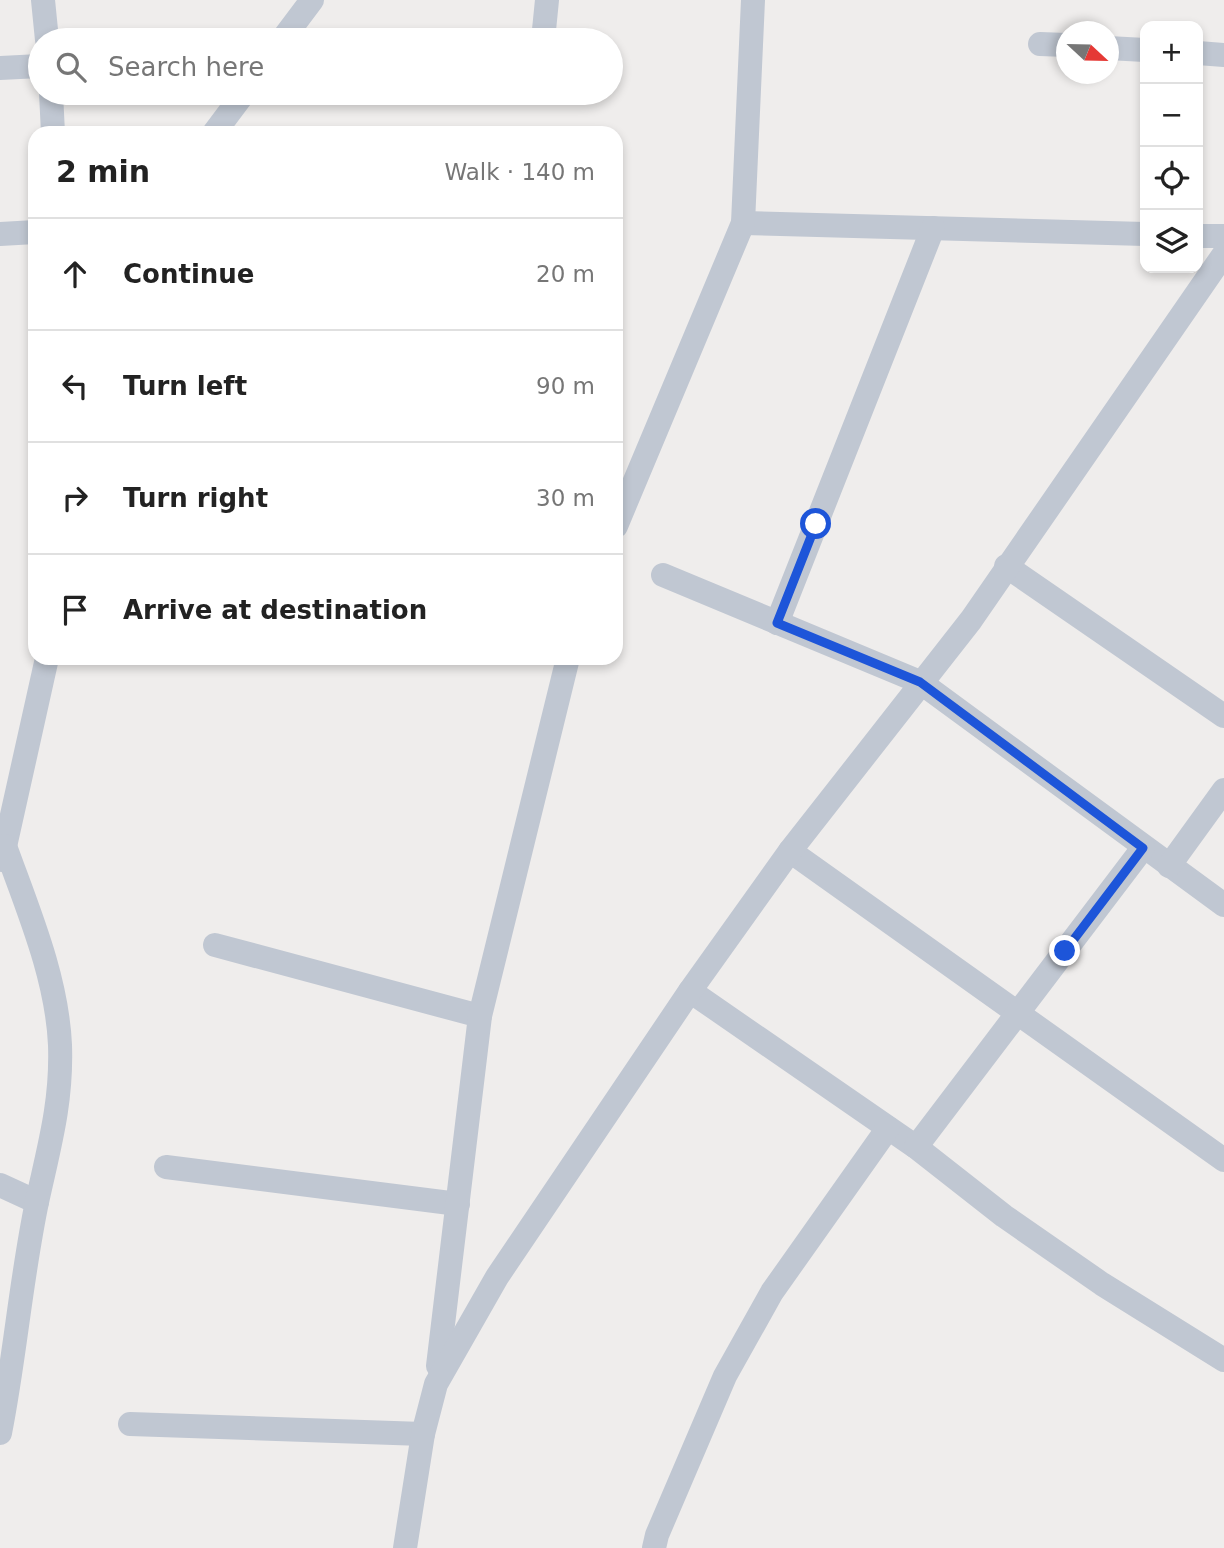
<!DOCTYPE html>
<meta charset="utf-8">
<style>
body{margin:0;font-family:"DejaVu Sans",sans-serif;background:#f2f2f2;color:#222}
.controls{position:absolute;right:21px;top:21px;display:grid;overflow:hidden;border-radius:14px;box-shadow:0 4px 10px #0003}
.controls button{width:63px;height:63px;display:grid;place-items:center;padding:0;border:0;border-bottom:2px solid #e0e0e0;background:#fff;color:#222;font:35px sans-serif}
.compass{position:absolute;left:1056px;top:21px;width:63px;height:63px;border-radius:50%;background:#fff;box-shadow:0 4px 10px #0003;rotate:112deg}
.stop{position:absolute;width:21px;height:21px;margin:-16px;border:5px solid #1d55d9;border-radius:50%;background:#fff}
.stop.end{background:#1d55d9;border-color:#fff;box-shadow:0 2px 7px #0008}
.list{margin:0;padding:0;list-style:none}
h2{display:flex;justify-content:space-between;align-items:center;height:91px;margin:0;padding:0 28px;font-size:30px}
h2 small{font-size:23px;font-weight:400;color:#767676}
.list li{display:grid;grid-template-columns:46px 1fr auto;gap:21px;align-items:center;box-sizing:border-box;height:112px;padding:0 28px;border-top:2px solid #e0e0e0}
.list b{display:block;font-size:26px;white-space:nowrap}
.list em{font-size:23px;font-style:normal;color:#767676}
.icon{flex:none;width:38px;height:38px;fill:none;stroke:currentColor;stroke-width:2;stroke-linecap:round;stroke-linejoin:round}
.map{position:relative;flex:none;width:1224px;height:1548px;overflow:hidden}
.search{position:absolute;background:#fff;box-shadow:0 4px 10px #0003;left:28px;top:28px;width:595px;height:77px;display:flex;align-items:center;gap:18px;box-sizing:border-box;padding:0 24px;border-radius:38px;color:#767676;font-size:26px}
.panel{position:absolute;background:#fff;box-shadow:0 4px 10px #0003;left:28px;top:126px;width:595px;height:539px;border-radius:21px}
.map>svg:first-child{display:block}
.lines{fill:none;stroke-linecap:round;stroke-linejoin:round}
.street{stroke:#c0c7d2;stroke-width:24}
.route{stroke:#1d55d9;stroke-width:9}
</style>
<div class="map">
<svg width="1224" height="1548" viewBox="0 0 1224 1548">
<rect width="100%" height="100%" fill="#efedec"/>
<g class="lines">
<g class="street">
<polyline points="43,0 47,40"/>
<polyline points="282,40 312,0"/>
<polyline points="543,40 547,0"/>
<polyline points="1040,44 1066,45"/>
<polyline points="1108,48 1145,50"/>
<polyline points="1198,53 1224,55"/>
<polyline points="0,68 40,66"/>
<polyline points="51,93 53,133"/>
<polyline points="214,133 244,93"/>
<polyline points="743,223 1145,234"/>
<polyline points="0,234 35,232"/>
<polyline points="1198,236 1224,236"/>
<polyline points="616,526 743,223 753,0"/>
<polyline points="1006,566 1224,716"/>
<polyline points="663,575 920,682 1224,905"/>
<polyline points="777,623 933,228"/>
<polyline points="790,851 1224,1160"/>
<polyline points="2,860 47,658"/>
<polyline points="1169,866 1224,790"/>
<polyline points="215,945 480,1016"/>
<polyline points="690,991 916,1147 1004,1216 1102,1284 1224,1360"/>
<polyline points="916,1147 1143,848"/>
<polyline points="166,1167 458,1204"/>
<polyline points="0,1185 37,1202"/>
<polyline points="438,1366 480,1016 568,658"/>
<polyline points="130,1424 423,1434"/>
<path d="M 0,1433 C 15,1357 21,1278 37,1202 C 49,1147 62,1103 60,1045 C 57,977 28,910 5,846"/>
<polyline points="405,1548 423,1434 436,1384 497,1277 690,991 790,851 971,620 1224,254"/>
<polyline points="654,1548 657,1535 725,1376 772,1292 888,1128"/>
</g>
</g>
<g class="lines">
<polyline class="route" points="816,524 777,623 920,682 1143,848 1065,951"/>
</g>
</svg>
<div class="controls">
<button>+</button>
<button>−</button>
<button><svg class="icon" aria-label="locate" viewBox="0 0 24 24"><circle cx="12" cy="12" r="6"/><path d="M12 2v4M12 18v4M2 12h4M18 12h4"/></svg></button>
<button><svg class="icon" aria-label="layers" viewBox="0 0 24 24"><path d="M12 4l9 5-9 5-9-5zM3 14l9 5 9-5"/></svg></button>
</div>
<svg class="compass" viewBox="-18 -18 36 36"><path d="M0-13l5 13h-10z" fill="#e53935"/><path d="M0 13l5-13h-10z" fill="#767676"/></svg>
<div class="stop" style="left:816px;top:524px"></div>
<div class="stop end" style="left:1065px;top:951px"></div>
<div class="search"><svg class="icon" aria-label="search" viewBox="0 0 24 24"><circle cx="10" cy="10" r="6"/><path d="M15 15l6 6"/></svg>Search here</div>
<section class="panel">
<h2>2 min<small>Walk · 140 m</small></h2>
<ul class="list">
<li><svg class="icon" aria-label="ahead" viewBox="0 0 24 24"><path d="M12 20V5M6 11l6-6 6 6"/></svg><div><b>Continue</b></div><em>20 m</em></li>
<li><svg class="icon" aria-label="left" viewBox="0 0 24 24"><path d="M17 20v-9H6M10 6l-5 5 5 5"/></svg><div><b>Turn left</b></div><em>90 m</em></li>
<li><svg class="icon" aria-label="right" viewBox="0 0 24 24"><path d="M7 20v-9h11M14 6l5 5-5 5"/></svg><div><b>Turn right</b></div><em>30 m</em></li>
<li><svg class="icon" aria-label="arrive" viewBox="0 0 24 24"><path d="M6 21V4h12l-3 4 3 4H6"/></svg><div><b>Arrive at destination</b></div></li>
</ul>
</section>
</div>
